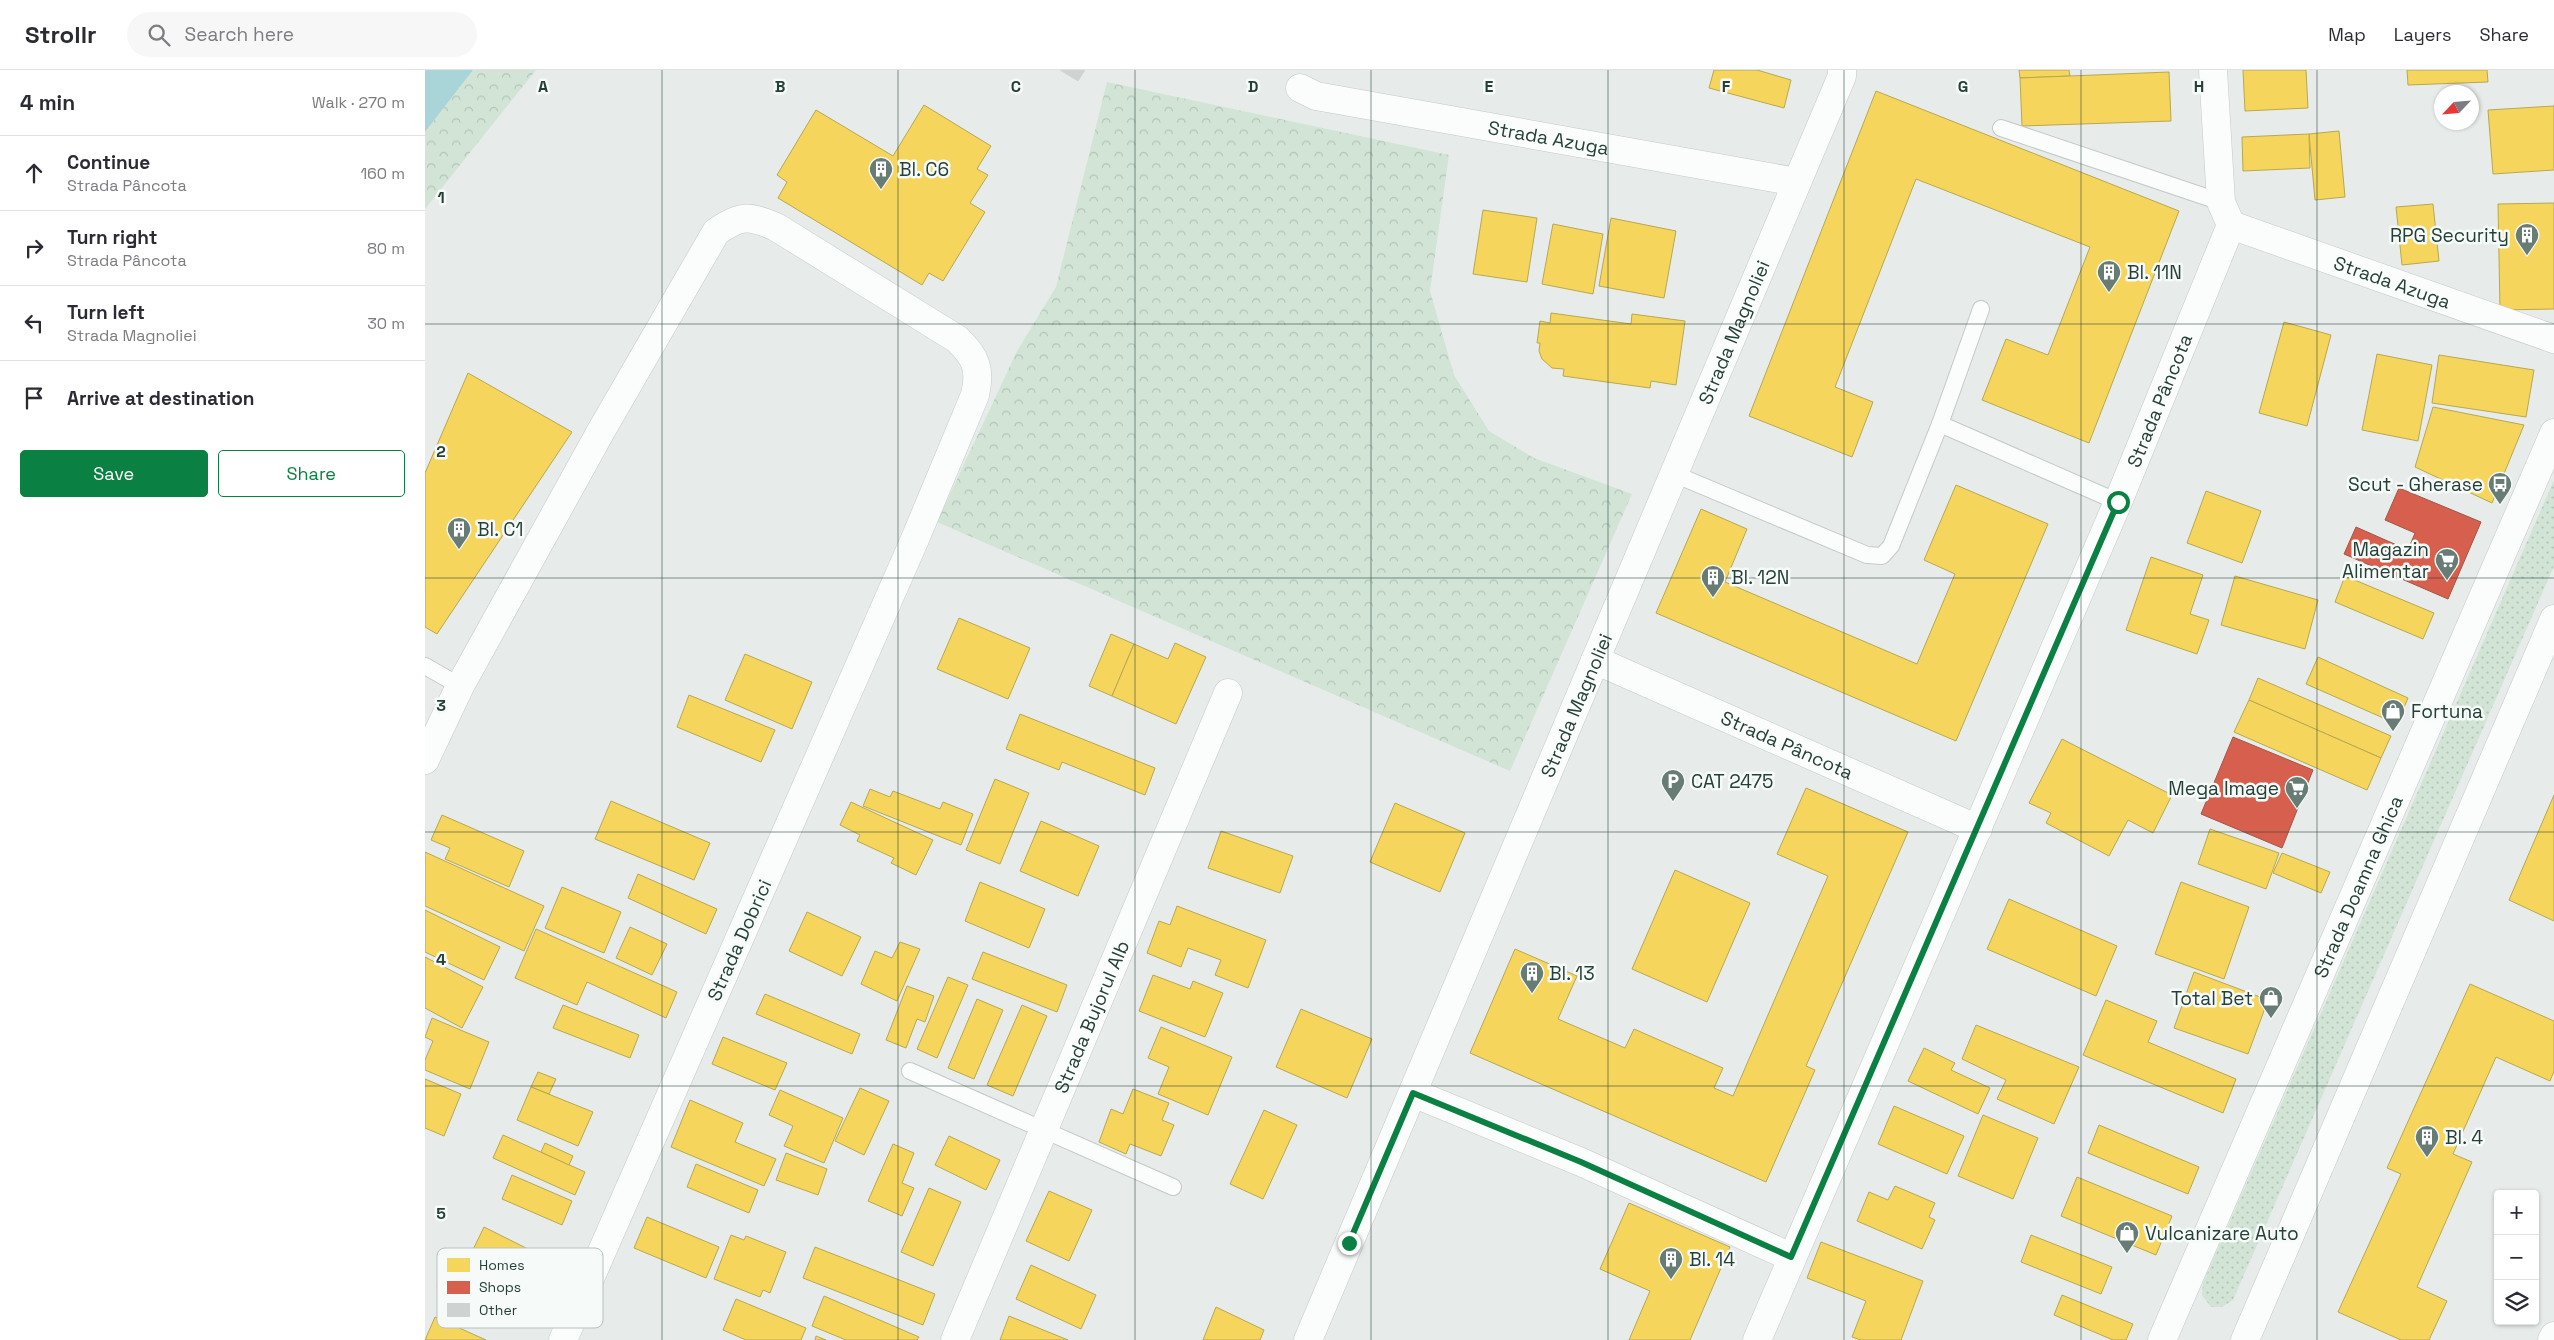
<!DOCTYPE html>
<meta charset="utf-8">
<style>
body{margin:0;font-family:"Space Grotesk",sans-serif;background:#f7f7f7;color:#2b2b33}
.controls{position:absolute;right:15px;bottom:15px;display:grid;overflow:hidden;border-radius:5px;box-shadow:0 1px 4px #0004}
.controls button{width:45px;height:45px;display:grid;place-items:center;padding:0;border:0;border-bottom:1px solid #e1e1e2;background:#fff;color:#2b2b33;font:25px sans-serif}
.compass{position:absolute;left:2009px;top:15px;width:45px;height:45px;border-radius:50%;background:#fff;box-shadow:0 1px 4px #0004;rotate:244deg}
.stop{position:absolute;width:15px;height:15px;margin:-11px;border:4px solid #0b8043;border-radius:50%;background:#fff}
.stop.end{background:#0b8043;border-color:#fff;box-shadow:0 1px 5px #0008}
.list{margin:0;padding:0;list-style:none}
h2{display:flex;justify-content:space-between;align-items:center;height:65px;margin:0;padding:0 20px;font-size:21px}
h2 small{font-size:16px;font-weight:400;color:#7c7c81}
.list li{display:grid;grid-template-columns:32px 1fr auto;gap:15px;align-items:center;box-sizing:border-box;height:75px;padding:0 20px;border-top:1px solid #e1e1e2}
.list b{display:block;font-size:19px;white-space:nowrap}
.list p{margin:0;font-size:16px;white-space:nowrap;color:#7c7c81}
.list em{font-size:16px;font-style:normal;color:#7c7c81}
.actions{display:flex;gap:10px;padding:15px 20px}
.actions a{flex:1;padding:11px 0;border:1px solid #0b8043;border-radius:5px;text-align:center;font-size:18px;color:#0b8043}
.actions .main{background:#0b8043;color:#fff}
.icon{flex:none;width:28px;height:28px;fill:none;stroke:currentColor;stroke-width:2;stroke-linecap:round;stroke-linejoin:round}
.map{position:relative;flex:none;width:2129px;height:1270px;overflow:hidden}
header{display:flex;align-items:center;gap:30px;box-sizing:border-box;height:70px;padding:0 25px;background:#fff;border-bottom:1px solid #e1e1e2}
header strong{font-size:24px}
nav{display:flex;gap:28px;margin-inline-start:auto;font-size:18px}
.search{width:350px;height:45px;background:#f7f7f7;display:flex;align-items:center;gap:12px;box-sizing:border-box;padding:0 18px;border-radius:28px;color:#7c7c81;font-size:19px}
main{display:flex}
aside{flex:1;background:#fff}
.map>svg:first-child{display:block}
.green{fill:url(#green-dots)}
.forest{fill:url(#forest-crowns)}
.water{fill:#a9d4d8}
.homes{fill:#f6d55c;stroke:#b7a851}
.shops{fill:#d6604d;stroke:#a15646}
.building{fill:#ced3d1;stroke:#cfd5d2}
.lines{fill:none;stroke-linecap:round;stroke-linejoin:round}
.lane-casing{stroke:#c4c9c7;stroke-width:18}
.street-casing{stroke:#c4c9c7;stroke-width:29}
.secondary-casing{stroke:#c3c9c7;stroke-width:29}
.lane{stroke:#fbfcfc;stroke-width:16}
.street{stroke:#fbfcfc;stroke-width:28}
.secondary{stroke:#fbfcfc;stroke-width:28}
.route{stroke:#0b8043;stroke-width:6}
.grid{fill:none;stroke:#244037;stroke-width:1;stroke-opacity:0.55}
.labels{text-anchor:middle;stroke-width:5;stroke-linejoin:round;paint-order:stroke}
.street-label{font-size:19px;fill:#244037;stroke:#f6faf8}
.poi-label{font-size:19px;fill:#244037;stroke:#f6faf8;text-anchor:start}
.key{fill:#f6faf8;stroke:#b7c2be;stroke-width:1}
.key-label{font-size:14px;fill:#244037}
.grid-label{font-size:16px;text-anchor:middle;font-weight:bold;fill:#244037;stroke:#f6faf8;stroke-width:5;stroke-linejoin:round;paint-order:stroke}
</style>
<header>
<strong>Strollr</strong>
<div class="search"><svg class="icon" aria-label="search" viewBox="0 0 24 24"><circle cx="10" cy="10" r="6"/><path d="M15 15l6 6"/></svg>Search here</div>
<nav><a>Map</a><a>Layers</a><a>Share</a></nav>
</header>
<main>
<aside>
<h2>4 min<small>Walk · 270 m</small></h2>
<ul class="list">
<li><svg class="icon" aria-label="ahead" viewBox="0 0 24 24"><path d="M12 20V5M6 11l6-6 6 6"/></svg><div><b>Continue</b><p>Strada Pâncota</p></div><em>160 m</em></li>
<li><svg class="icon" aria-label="right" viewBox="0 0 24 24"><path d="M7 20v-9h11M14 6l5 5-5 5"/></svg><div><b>Turn right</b><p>Strada Pâncota</p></div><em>80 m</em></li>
<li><svg class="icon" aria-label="left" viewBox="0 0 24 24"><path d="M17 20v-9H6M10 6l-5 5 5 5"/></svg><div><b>Turn left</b><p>Strada Magnoliei</p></div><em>30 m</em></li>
<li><svg class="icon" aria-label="arrive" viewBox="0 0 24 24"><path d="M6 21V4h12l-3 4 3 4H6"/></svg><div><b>Arrive at destination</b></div></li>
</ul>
<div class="actions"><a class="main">Save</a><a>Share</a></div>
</aside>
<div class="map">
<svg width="2129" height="1270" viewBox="0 0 2129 1270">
<defs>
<pattern id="green-dots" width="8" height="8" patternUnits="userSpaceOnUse" patternTransform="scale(1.25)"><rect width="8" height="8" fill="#d1e4d6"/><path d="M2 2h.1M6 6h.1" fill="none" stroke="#b3c5b8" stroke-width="1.8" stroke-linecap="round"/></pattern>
<pattern id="forest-crowns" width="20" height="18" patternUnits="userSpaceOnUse" patternTransform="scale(1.25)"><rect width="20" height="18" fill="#d1e4d6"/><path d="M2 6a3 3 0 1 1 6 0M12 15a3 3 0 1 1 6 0" fill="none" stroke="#b3c5b8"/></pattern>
</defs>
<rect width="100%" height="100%" fill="#e7ecea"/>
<polygon class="green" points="2129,410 2129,496 1808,1230 1797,1237 1786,1237 1777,1225 1778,1213"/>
<g class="forest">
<polygon points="48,0 111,0 0,139 0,62"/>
<polygon points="682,12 1024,85 1005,221 1029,305 1064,361 1109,388 1207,424 1085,701 512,452 592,281 631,217"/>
</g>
<polygon class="water" points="0,0 48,0 0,62"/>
<g class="homes">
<polygon points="1289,0 1332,0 1366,10 1359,38 1284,18"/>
<polygon points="1594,0 1644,0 1645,6 1595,8"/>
<polygon points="1818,0 1881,0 1883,38 1820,41"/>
<polygon points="1982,0 2062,0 2063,12 1983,15"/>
<polygon points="1744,2 1746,51 1597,56 1595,8"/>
<polygon points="1451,21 1754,141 1664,373 1557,330 1581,269 1623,285 1665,177 1491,109 1410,317 1448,332 1427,387 1324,346"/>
<polygon points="499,35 566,76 552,99 563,105 545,133 560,142 518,211 504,203 497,215 353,128 362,112 352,105 391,40 468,86"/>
<polygon points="2129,36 2129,100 2068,104 2063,40"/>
<polygon points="1914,61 1920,127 1890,130 1884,64"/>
<polygon points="1884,64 1885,98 1818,101 1817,67"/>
<polygon points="2129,133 2129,239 2075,240 2073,134"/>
<polygon points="2008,134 2014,191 1977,195 1971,137"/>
<polygon points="1058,140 1112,148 1102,212 1048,204"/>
<polygon points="1186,148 1251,161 1239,228 1174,216"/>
<polygon points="1128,154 1178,164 1168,224 1117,214"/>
<polygon points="1126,243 1206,254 1207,244 1260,251 1251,315 1226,311 1225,318 1138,306 1139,299 1127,298 1117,289 1114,281 1115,273 1112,273 1115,251 1125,253"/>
<polygon points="1859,252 1906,265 1882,356 1834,343"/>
<polygon points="1952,284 2007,295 1993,371 1937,360"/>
<polygon points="2014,285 2109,300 2101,347 2007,333"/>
<polygon points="43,303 147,362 12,564 0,557 0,403"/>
<polygon points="2008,337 2099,355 2067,433 1990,397"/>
<polygon points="1531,415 1623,454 1531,671 1231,543 1276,439 1322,459 1300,512 1492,594 1530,504 1499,490"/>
<polygon points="1781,421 1836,441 1817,493 1762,473"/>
<polygon points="1726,487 1778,505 1765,544 1784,550 1772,584 1701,560"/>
<polygon points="1810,506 1893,530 1880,579 1796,555"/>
<polygon points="1920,506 2009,543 1998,569 1910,532"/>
<polygon points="534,548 605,578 583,629 512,599"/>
<polygon points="686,564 709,574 687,626 664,616"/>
<polygon points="750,573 781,587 751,654 687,626 709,574 743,589"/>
<polygon points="320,584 387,612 367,659 300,630"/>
<polygon points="1893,587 1983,628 1972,654 1881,614"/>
<polygon points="1833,608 1966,666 1956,688 1824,630"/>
<polygon points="264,625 350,660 336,692 252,657"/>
<polygon points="1824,630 1956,688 1942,720 1809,662"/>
<polygon points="595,644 730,698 720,725 637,692 634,700 581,679"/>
<polygon points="1637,669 1747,725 1728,763 1703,750 1684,786 1621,753 1626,743 1604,733"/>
<polygon points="570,709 604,723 575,794 541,780"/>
<polygon points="1381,718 1483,762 1381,996 1390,1000 1341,1112 1045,983 1090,879 1152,906 1133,949 1200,978 1209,959 1298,998 1289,1018 1308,1026 1403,806 1352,784"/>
<polygon points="445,719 465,727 468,721 515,739 518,732 548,744 536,775 438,736"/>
<polygon points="2129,725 2129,851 2084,830"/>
<polygon points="186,731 285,773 269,810 170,769"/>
<polygon points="426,732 508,770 491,805 466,793 469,788 432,771 435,765 415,755"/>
<polygon points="970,733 1040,763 1015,822 945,792"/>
<polygon points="17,745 99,781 84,817 20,789 25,778 6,770"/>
<polygon points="616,751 674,776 653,826 595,801"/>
<polygon points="1785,759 1854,783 1841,819 1773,794"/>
<polygon points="796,761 868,786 855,823 783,798"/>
<polygon points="0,782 119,836 99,881 0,836"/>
<polygon points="1857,783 1905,802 1896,823 1848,803"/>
<polygon points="1250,800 1325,833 1282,932 1207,899"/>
<polygon points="213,804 292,839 281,864 203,828"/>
<polygon points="555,812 620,839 604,878 540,851"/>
<polygon points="1756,812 1824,837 1799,909 1730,884"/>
<polygon points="137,817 196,842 179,883 120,858"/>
<polygon points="1584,829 1692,876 1671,926 1562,879"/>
<polygon points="752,836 841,870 823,918 790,905 796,890 763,878 756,897 722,883 734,851 745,855"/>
<polygon points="0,840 75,877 59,910 0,882"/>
<polygon points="382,842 436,867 417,906 364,881"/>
<polygon points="205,857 242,874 227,905 191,888"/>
<polygon points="111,859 252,922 241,948 162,912 152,935 90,908"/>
<polygon points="475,872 495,879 472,931 436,914 450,881 467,888"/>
<polygon points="558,882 642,915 632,942 547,909"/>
<polygon points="0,887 58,917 37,958 0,938"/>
<polygon points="1769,902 1843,930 1823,984 1749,958"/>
<polygon points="728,905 765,919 768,911 798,923 780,967 714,941"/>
<polygon points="523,907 543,915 512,988 492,979"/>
<polygon points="2045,914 2129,951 2129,1001 2125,1011 2071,987 2028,1084 2047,1092 1992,1217 2022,1231 2004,1270 1976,1270 1913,1242 1976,1104 1962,1098"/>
<polygon points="482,916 509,926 500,952 492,949 481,978 461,970"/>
<polygon points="340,924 435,964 427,984 331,944"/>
<polygon points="552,929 578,940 549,1009 523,998"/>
<polygon points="1681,930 1732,951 1723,972 1811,1009 1798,1043 1658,985"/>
<polygon points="138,935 214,965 205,988 128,958"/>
<polygon points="597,935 622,946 588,1026 562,1015"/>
<polygon points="876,939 947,969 922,1028 851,997"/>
<polygon points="7,948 64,972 45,1019 0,1000 0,990 8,971 0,967"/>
<polygon points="1551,955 1654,997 1629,1054 1572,1029 1581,1010 1537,989"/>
<polygon points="736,957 807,987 783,1045 733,1024 744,997 723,988"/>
<polygon points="298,967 362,993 350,1020 287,994"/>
<polygon points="1499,978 1530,993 1526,1000 1565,1018 1553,1044 1483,1011"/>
<polygon points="113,1002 131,1009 124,1024 106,1017"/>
<polygon points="0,1009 36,1024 19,1066 0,1058"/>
<polygon points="106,1017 168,1042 153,1076 92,1050"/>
<polygon points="435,1018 464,1031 439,1085 410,1071"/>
<polygon points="708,1019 744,1033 737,1050 749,1055 736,1086 705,1074 701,1084 674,1072 686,1039 698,1044"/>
<polygon points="355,1020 418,1048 399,1093 359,1076 368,1056 344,1045"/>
<polygon points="265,1030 318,1053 310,1072 351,1089 339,1116 246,1077"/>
<polygon points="1469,1036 1539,1066 1522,1104 1453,1074"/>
<polygon points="839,1040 872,1055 838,1129 805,1114"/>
<polygon points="1558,1045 1613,1068 1588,1129 1533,1106"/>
<polygon points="1674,1055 1774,1097 1763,1124 1663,1083"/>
<polygon points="78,1065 160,1102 150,1125 68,1088"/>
<polygon points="524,1066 575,1090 561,1120 510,1095"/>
<polygon points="120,1073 148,1086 144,1095 116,1082"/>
<polygon points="468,1074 489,1083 477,1113 489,1118 477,1146 443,1131"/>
<polygon points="361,1083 402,1099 393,1125 351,1110"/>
<polygon points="271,1094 333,1120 324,1143 262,1117"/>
<polygon points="87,1105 147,1131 137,1155 77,1129"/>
<polygon points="1652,1107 1747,1146 1731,1185 1636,1146"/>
<polygon points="1470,1116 1510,1133 1504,1147 1510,1150 1497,1179 1432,1151 1444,1122 1463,1130"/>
<polygon points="504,1118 536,1132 508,1196 476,1182"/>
<polygon points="624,1121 667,1140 644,1191 601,1171"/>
<polygon points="1204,1133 1305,1177 1265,1270 1204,1270 1225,1221 1175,1199"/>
<polygon points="222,1147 294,1177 281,1208 209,1178"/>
<polygon points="59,1157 123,1189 107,1223 42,1192"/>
<polygon points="306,1165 319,1170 321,1166 361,1182 345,1223 338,1220 335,1227 289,1209"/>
<polygon points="1606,1165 1687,1197 1676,1224 1596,1192"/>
<polygon points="1396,1172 1498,1211 1476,1270 1436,1270 1427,1267 1441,1231 1382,1208"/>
<polygon points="390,1177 510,1224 498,1255 378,1208"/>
<polygon points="24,1191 104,1227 93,1253 12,1217"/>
<polygon points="606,1195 671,1225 656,1259 591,1229"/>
<polygon points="1637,1225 1708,1254 1701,1270 1688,1270 1629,1245"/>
<polygon points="399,1226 494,1267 492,1270 421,1270 387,1256"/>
<polygon points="311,1229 381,1258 376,1270 321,1270 298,1260"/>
<polygon points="791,1237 839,1260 835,1270 778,1270"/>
<polygon points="584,1246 643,1270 575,1270"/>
<polygon points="10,1247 61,1270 0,1270"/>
<polygon points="391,1266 401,1270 390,1270"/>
</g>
<g class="shops">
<polygon points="1974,418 2056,452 2023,529 1919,484 1931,457 1983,480 1990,463 1960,450"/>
<polygon points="1808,667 1888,700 1857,778 1776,744"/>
</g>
<polygon class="building" points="635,0 660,0 653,11"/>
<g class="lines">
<g class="lane-casing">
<g id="lane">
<polyline points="1576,58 1796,132"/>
<polyline points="1556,239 1515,354 1693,432"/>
<polyline points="1249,404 1442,485 1457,486 1466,476 1515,354"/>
<polyline points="0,596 35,616"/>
<polyline points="485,1001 748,1117"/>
</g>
</g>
<g class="street-casing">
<g id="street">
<path id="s1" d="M 875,18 L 891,26 L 1372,112"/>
<path id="s2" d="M 1806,155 L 2129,269"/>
<path id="s3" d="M 1170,590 L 1553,759"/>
<path d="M 0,690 L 35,616 L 176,361 L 291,162 C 315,145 324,145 351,157 L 532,269 C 551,287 556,299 550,325 L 490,469 L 138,1270"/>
<polyline points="988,1023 1156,1092 1366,1187"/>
<path id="s4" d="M 530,1270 L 803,623"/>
<path id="s5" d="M 883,1270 L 1417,6 L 1417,0"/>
<path id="s6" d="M 1332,1270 L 1693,432 L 1806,155 L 1796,132 L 1788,0"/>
<polyline points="2127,1270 2129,1266"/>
</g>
</g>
<g class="secondary-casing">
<g id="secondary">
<path id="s7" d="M 1737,1270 L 2129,363"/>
<polyline points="1820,1270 2129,549"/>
</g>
</g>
<use href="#lane" class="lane"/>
<use href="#street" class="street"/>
<use href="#secondary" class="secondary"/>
</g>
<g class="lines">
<polyline class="route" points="924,1173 988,1023 1156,1092 1366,1187 1693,432"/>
</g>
<path class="grid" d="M 237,0 L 237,1270M 473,0 L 473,1270M 710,0 L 710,1270M 946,0 L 946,1270M 1183,0 L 1183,1270M 1419,0 L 1419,1270M 1656,0 L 1656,1270M 1892,0 L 1892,1270M 0,254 L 2129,254M 0,508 L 2129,508M 0,762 L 2129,762M 0,1016 L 2129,1016"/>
<defs>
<g id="building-pin" transform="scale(1.25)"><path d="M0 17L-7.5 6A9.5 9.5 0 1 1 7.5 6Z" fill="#687c76" stroke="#f6faf8"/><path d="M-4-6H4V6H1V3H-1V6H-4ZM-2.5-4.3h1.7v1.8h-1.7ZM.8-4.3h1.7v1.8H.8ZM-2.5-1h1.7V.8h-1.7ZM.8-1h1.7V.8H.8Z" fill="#fff"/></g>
<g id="bus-pin" transform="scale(1.25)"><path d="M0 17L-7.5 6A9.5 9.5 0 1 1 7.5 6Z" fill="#687c76" stroke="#f6faf8"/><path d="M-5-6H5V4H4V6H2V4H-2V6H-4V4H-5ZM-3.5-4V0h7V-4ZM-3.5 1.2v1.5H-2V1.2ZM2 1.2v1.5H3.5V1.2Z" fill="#fff"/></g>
<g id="supermarket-pin" transform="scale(1.25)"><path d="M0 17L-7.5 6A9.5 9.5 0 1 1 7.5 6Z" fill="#687c76" stroke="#f6faf8"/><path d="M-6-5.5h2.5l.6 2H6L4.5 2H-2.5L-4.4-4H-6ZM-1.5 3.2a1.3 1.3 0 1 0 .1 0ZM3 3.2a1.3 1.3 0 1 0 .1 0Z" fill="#fff"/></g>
<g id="shop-pin" transform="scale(1.25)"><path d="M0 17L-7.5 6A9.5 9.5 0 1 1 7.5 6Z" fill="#687c76" stroke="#f6faf8"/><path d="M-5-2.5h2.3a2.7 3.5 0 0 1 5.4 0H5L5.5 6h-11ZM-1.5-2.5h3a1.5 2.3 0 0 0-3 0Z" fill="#fff"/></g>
<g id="parking-pin" transform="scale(1.25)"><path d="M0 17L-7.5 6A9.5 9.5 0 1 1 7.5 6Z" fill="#687c76" stroke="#f6faf8"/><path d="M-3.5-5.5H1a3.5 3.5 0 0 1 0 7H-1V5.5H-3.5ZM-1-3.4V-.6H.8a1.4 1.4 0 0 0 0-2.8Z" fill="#fff"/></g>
</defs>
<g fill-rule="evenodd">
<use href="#building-pin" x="456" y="99"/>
<use href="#building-pin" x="2102" y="165"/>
<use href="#building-pin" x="1684" y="202"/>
<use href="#bus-pin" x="2075" y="414"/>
<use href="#building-pin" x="34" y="459"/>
<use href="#supermarket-pin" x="2022" y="490"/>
<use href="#building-pin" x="1288" y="507"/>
<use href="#shop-pin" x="1968" y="641"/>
<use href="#parking-pin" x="1248" y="711"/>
<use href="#supermarket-pin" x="1872" y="718"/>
<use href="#building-pin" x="1107" y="903"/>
<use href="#shop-pin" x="1846" y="928"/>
<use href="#building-pin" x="2002" y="1067"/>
<use href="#shop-pin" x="1702" y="1163"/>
<use href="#building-pin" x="1246" y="1189"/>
</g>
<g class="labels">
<g class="street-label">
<text dy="7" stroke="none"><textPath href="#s1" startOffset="254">Strada Azuga</textPath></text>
<text dy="7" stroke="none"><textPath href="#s2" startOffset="171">Strada Azuga</textPath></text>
<text dy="7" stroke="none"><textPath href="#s5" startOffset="1094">Strada Magnoliei</textPath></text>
<text dy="7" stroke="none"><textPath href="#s6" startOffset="1022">Strada Pâncota</textPath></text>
<text dy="7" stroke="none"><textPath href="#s5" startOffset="689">Strada Magnoliei</textPath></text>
<text dy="7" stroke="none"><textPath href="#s3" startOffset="210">Strada Pâncota</textPath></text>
<text dy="7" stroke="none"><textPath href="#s7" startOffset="494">Strada Doamna Ghica</textPath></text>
<text transform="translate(314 870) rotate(-66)" y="7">Strada Dobrici</text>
<text dy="7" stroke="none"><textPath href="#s4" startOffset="351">Strada Bujorul Alb</textPath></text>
</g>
<g class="poi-label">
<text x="474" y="106">Bl. C6</text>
<text x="2084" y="172" text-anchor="end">RPG Security</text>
<text x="1702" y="209">Bl. 11N</text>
<text x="2058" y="421" text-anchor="end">Scut - Gherase</text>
<text x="52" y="466">Bl. C1</text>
<text x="2004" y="486" text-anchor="end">Magazin<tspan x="2004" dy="22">Alimentar</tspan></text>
<text x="1306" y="514">Bl. 12N</text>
<text x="1986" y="648">Fortuna</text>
<text x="1266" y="718">CAT 2475</text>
<text x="1854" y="725" text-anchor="end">Mega Image</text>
<text x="1124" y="910">Bl. 13</text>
<text x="1828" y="935" text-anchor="end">Total Bet</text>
<text x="2020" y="1074">Bl. 4</text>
<text x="1720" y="1170">Vulcanizare Auto</text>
<text x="1264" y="1196">Bl. 14</text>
</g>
</g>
<rect x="12" y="1178" width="166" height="80" rx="8" class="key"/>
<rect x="22" y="1188" width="23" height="14" fill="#f6d55c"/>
<rect x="22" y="1211" width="23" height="13" fill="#d6604d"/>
<rect x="22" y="1233" width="23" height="14" fill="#ced3d1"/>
<g class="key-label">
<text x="54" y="1200">Homes</text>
<text x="54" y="1222">Shops</text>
<text x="54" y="1245">Other</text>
</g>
<g class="grid-label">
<text x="118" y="22">A</text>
<text x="355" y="22">B</text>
<text x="591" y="22">C</text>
<text x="828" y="22">D</text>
<text x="1064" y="22">E</text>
<text x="1301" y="22">F</text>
<text x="1538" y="22">G</text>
<text x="1774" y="22">H</text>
<text x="16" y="133">1</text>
<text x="16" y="387">2</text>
<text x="16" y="641">3</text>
<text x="16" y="895">4</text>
<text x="16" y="1149">5</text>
</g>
</svg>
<div class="controls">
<button>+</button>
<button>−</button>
<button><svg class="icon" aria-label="layers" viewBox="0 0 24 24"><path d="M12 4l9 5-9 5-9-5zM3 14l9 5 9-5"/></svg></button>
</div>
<svg class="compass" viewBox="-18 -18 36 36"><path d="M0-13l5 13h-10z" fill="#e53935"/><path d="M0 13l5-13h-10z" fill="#7c7c81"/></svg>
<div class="stop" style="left:1693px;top:432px"></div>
<div class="stop end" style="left:924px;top:1173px"></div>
</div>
</main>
